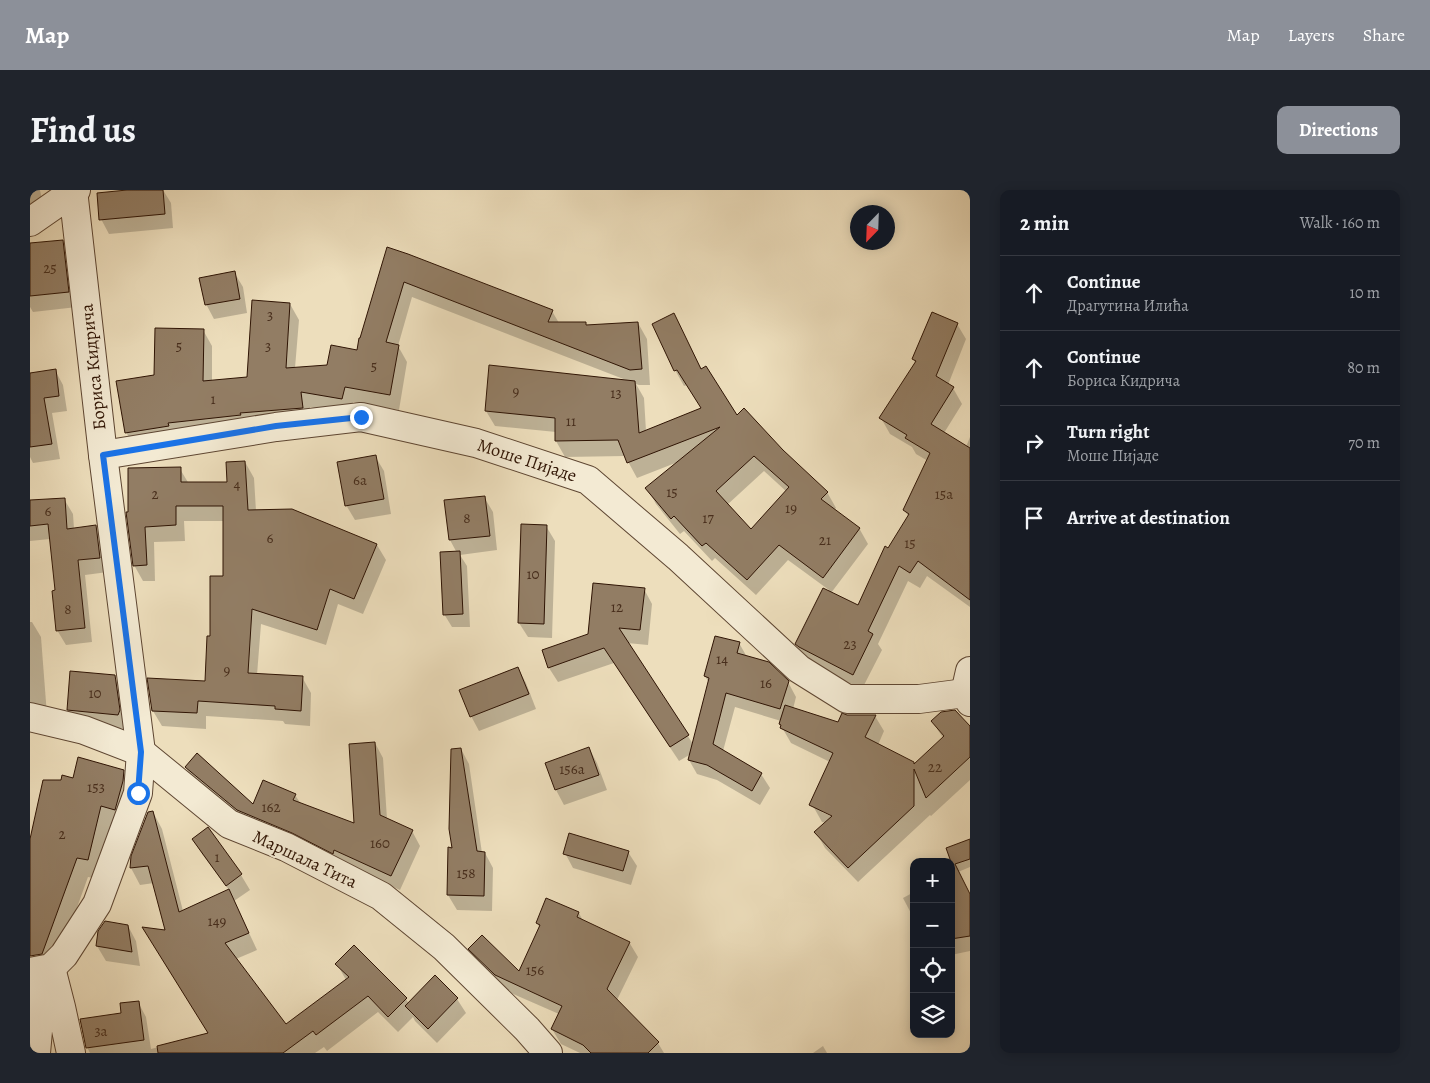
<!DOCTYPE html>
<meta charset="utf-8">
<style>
body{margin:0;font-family:Alegreya,serif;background:#20242c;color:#f1f3f6}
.controls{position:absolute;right:15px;bottom:15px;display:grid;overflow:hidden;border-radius:10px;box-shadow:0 2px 12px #0003}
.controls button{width:45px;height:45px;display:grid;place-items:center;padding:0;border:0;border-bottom:1px solid #363941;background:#171b24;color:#f1f3f6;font:25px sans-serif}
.compass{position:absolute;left:820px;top:15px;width:45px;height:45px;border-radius:50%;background:#171b24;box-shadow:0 2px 12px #0003;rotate:203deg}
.stop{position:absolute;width:15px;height:15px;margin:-11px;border:4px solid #1a73e8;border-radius:50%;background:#fff}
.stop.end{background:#1a73e8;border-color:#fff;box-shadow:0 1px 5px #0008}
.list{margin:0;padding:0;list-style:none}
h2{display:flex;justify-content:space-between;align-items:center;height:65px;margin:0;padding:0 20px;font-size:21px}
h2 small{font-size:16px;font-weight:400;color:#9ea1a6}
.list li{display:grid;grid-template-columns:32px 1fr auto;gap:15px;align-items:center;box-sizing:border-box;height:75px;padding:0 20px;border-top:1px solid #363941}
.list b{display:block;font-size:19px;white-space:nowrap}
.list p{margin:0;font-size:16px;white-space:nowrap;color:#9ea1a6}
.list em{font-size:16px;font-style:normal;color:#9ea1a6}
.icon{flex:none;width:28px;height:28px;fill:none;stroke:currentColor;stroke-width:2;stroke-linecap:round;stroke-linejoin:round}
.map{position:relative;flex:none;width:940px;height:863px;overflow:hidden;border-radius:10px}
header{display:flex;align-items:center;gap:30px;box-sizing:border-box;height:70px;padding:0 25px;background:#8c9099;color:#fff}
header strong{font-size:24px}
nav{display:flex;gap:28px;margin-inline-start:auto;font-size:18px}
.intro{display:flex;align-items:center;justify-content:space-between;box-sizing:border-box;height:120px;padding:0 30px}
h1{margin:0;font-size:35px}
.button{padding:12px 22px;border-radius:10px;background:#8c9099;color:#fff;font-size:18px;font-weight:700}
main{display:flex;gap:30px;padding:0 30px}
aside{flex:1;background:#171b24;border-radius:10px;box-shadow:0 2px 12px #0003}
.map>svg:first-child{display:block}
.shadow{fill:#0003;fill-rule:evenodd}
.building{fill:#927d64;stroke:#2f1404;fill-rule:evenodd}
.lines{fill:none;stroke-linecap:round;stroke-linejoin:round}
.minor-casing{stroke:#5e4632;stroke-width:30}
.minor{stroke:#f3ead3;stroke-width:28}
.route{stroke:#1a73e8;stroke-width:6}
.labels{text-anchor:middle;stroke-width:4;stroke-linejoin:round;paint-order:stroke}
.number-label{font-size:15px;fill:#482e1c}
.street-label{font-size:18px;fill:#2f1404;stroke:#f3ead3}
</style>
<header>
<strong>Map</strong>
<nav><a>Map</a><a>Layers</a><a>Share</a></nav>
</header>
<div class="intro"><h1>Find us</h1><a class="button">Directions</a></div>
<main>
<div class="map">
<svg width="940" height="863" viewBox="0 0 940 863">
<rect width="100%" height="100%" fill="#eddebc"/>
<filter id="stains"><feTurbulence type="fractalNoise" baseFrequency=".004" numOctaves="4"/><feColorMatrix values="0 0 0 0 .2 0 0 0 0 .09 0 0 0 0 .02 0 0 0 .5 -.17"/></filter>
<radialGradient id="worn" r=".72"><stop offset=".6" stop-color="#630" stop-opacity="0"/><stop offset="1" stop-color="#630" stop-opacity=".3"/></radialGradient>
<g class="shadow">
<polygon points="0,0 10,0 12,10 0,14"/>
<polygon points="111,0 133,0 141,13 143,38 79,44 71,29"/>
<polygon points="32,51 41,66 47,117 3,122 0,117 0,54"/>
<path d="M 358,59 L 522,121 L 529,133 L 555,133 L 557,136 L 608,133 L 617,149 L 620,195 L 609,195 L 606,194 L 614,208 L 616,241 L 672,219 L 657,195 L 654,196 L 645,180 L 644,125 L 672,180 L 707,227 L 752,261 L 797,302 L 806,318 L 804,320 L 829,338 L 838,354 L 801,403 L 828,416 L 858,360 L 879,327 L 874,320 L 898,271 L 886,264 L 882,257 L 860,244 L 851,228 L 886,174 L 883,169 L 927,134 L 936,149 L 918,195 L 923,198 L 932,214 L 914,243 L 936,257 L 940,247 L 940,417 L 897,386 L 890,398 L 878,391 L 848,454 L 852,460 L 832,499 L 779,473 L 775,470 L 766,454 L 799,400 L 758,370 L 726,405 L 685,368 L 682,371 L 654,341 L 650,344 L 626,314 L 617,298 L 648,272 L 607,288 L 595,266 L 535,267 L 526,251 L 526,242 L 465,236 L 456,221 L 596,190 L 382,107 L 368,156 L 377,172 L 369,220 L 323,212 L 321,225 L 280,217 L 281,233 L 105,258 L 96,242 L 126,186 L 173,140 L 182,156 L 182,192 L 218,188 L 260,114 L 269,130 L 265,178 L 298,176 L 328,161 ZM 734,281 L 757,302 L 721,341 L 697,315 Z"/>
<polygon points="204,82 213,97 217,123 184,129 176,114"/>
<polygon points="25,180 33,195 37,221 22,223 30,269 3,273 0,267 0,184"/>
<polygon points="345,266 354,281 361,324 325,330 316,315"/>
<polygon points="215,272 224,288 226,321 347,355 356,370 333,424 308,414 296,455 231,434 227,485 272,487 281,503 280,536 255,534 253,531 176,526 176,539 132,536 123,521 176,492 195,387 195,331 154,331 155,351 124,352 125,391 113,391 104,375 97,324 150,279 159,294 198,294"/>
<polygon points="454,307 463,322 467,360 430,365 437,376 440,437 422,437 414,424 427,363 420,350 416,311"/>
<polygon points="34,309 43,324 44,339 66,337 74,352 78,382 55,385 62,452 36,455 27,440 26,402 20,349 0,351 0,311"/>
<polygon points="516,336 525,351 522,448 498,447 489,433"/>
<path d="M 614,399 L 622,414 L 618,455 L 597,453 L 663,554 L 679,493 L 675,486 L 709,453 L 717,467 L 758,492 L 766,507 L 763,519 L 809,533 L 817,526 L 845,526 L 854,541 L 848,555 L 885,574 L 913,548 L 902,531 L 940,538 L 940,590 L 901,626 L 900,625 L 828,692 L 795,658 L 786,642 L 796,633 L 792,632 L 783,616 L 800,572 L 761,553 L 750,534 L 751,531 L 705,517 L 693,561 L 731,584 L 740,598 L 730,615 L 687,590 L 667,584 L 659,570 L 661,564 L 649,571 L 584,473 L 528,492 L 519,478 L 513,461 L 559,445 ZM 792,619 L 808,627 L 807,629 L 792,622 Z"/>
<polygon points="0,432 2,432 11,447 17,525 0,527"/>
<polygon points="488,478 496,493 506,519 449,541 441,526"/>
<polygon points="85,487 93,502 97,539 47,534 38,520"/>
<polygon points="345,553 353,568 357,629 382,641 390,656 370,700 313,674 217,635 165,592 156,578 224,616 265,605 271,614 325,635"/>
<polygon points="559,558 567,573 577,600 534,615 526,600 516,574"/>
<polygon points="431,559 439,574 452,663 455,663 463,678 462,721 427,720 418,705 423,660"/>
<polygon points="93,581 104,600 96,639 81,635 69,689 58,687 27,773 0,763 0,654 44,589"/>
<polygon points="123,622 132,639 153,721 199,700 172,664 163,649 177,639 211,685 220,700 204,711 227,760 206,769 256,836 316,790 307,774 376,809 379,814 427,809 436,823 407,853 385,831 383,827 368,842 348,822 297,861 294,857 285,863 60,863 57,857 108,812 116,827 121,859 179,844 137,742 124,693 110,695 101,678 102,667"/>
<polygon points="940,656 940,677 928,682 940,705 940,761 921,765 921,684 928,681 918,659"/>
<polygon points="598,662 607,676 601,695 543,678 535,663"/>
<polygon points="884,702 884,729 873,708"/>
<polygon points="549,723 553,731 599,752 608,767 587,810 628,853 634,863 550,863 531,854 522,839 529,824 474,800 448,774 440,759 489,783 510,738 507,733"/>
<polygon points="98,736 106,751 110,776 76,771 67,756"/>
<polygon points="793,856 797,863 783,863"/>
</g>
<g class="building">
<polygon points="97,0 133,0 135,24 69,30 67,3"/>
<polygon points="33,50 39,102 0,106 0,53"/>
<polygon points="357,57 378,64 523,120 518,132 556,132 556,135 608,132 612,179 600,180 374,92 356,152 369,155 360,205 315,197 312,209 271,202 273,218 210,223 211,225 138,233 139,236 95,243 86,191 124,185 125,138 174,139 173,191 217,187 222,110 260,113 256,178 297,175 301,155 327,160 329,148 330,148"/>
<polygon points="205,81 210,109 175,115 169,88"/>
<polygon points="902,122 928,133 906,186 924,197 901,234 940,258 940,410 888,371 880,383 869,376 838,441 843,444 823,485 769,457 765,454 793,398 828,415 855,356 858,358 879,324 873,320 900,263 875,248 877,245 849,228 886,171 882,169"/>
<path d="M 644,123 L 671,179 L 676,176 L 707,225 L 714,218 L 753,260 L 798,302 L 791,309 L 830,338 L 793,388 L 749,355 L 717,390 L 676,353 L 672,356 L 644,326 L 641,329 L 615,298 L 690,237 L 597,273 L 588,250 L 525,251 L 525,228 L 455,221 L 459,175 L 605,191 L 609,243 L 671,218 L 647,180 L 644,181 L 622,134 ZM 724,266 L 759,297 L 721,339 L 686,301 Z"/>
<polygon points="26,179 29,206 14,208 22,254 0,257 0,183"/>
<polygon points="346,265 354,309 315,316 307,272"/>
<polygon points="215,271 218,320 262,319 347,354 324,409 300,399 287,440 222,419 218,483 273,486 271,521 245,519 245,516 168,511 167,523 122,521 117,488 175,491 177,446 180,446 180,386 193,386 193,316 146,316 146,335 115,337 117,375 103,376 96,322 98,322 98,278 151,277 151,292 197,292 196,272"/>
<polygon points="455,306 460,346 419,350 414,310"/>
<polygon points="35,308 37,339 66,335 70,368 48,370 55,438 26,441 22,401 25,400 18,334 0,336 0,310"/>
<polygon points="491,334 517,335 514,434 488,433"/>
<polygon points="430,361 433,424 413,425 410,362"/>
<polygon points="563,393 615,398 610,440 589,438 659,545 640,557 574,458 518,478 512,460 558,444"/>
<polygon points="685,446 710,452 707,463 739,472 759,491 750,519 696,503 683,554 732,583 722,601 677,575 658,570 679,488 674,486"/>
<polygon points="488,477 499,504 440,527 429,500"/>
<polygon points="40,481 85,485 90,520 88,525 37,520"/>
<polygon points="755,515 808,532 812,523 817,525 846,525 835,547 884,572 884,574 914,546 901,531 911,522 925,520 940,536 940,567 896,608 884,579 884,616 818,678 784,642 802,626 779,615 803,563 750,538 751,535 749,534"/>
<polygon points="345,552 350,625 383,640 361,686 304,660 303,664 262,643 207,620 155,577 167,563 223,614 233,590 266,604 263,610 324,633 319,554"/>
<polygon points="559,557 569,585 525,600 515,573"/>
<polygon points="431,558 447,661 455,662 454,706 417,705 418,657 422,658 419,639 421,559"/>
<polygon points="48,567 94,580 93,591 85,620 71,616 58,670 47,668 12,764 0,766 0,649 13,590 31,590 32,585 43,588"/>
<polygon points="123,621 149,722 199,699 219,743 195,753 256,834 319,787 305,774 324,755 377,808 358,827 338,806 286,845 283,841 253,863 128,863 127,856 178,843 112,737 135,740 118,676 100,678 101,666 118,622"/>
<polygon points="178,637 212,684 196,696 162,649"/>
<polygon points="539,643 599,661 593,681 533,664"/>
<polygon points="940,649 940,669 925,674 940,704 940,746 921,749 921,672 916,658"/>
<polygon points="516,708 549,722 547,727 600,752 577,799 629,852 618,863 561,863 553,855 521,839 532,816 465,785 438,759 452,745 489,781 510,735 506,733"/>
<polygon points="75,731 98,735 102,762 66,756 68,741"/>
<polygon points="405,785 428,808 398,839 375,816"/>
<polygon points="109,811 114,850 56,858 50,829 91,823 90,813"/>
</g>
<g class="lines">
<g class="minor-casing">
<g id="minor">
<polyline points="0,32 46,0"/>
<polyline points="73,265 246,237 331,227 446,253 558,290 648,367 769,479 817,509 889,509 935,503"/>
<polyline points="940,481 935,503 940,512"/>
<polyline points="0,527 54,540 111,562 199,634 256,657 351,706 414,757 497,839 518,863"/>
<polyline points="21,778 31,817 41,863"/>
<polyline points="0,782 21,778 34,765 67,714 108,603 111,562 73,265 43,0"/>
<polyline points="6,863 11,808 20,779"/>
</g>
</g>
<use href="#minor" class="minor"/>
</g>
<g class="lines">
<polyline class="route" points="108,603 111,562 73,265 246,236 331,227"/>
</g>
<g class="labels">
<g class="number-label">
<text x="20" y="83">25</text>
<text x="240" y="130">3</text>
<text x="149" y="161">5</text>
<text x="238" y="161">3</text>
<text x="344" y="181">5</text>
<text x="486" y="206">9</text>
<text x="586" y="208">13</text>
<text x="183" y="214">1</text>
<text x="541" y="236">11</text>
<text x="330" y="295">6a</text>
<text x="207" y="299">4</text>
<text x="642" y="307">15</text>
<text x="125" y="309">2</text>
<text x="914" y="309">15a</text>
<text x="761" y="323">19</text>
<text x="18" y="326">6</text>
<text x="437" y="333">8</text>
<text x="678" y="333">17</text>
<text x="240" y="353">6</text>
<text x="795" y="355">21</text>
<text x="880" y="358">15</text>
<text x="503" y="389">10</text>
<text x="587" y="422">12</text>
<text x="38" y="424">8</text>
<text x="820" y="459">23</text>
<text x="692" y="474">14</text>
<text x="197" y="485">9</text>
<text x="736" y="498">16</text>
<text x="65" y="508">10</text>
<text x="905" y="582">22</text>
<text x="542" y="584">156a</text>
<text x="66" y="602">153</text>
<text x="241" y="622">162</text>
<text x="32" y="649">2</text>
<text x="350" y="658">160</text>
<text x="187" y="672">1</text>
<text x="436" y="688">158</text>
<text x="187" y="736">149</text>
<text x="505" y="785">156</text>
<text x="71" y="846">3a</text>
</g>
<g class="street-label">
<text transform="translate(63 177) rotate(-96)" y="6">Бориса Кидрича</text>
<text transform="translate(497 270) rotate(18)" y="6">Моше Пијаде</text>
<text transform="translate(275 669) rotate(25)" y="6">Маршала Тита</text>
</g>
</g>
<rect width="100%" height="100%" filter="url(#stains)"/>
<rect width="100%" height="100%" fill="url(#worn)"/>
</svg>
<div class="controls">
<button>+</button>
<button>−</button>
<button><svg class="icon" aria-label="locate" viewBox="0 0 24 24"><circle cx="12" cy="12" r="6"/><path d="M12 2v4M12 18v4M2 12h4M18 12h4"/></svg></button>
<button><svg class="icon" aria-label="layers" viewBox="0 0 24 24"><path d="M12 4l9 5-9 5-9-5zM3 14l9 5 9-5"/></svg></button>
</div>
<svg class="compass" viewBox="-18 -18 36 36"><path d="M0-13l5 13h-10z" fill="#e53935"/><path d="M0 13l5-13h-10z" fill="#9ea1a6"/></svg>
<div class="stop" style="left:108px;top:603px"></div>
<div class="stop end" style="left:331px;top:227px"></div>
</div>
<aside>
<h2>2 min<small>Walk · 160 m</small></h2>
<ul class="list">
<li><svg class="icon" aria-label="ahead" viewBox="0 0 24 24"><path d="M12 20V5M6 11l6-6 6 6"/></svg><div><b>Continue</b><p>Драгутина Илића</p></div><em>10 m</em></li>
<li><svg class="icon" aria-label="ahead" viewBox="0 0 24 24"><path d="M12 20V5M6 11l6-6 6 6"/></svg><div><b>Continue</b><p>Бориса Кидрича</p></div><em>80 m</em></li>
<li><svg class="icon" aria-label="right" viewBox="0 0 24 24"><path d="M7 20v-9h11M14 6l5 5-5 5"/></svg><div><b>Turn right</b><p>Моше Пијаде</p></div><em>70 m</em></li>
<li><svg class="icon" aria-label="arrive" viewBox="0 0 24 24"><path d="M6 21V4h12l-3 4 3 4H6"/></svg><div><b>Arrive at destination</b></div></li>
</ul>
</aside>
</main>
